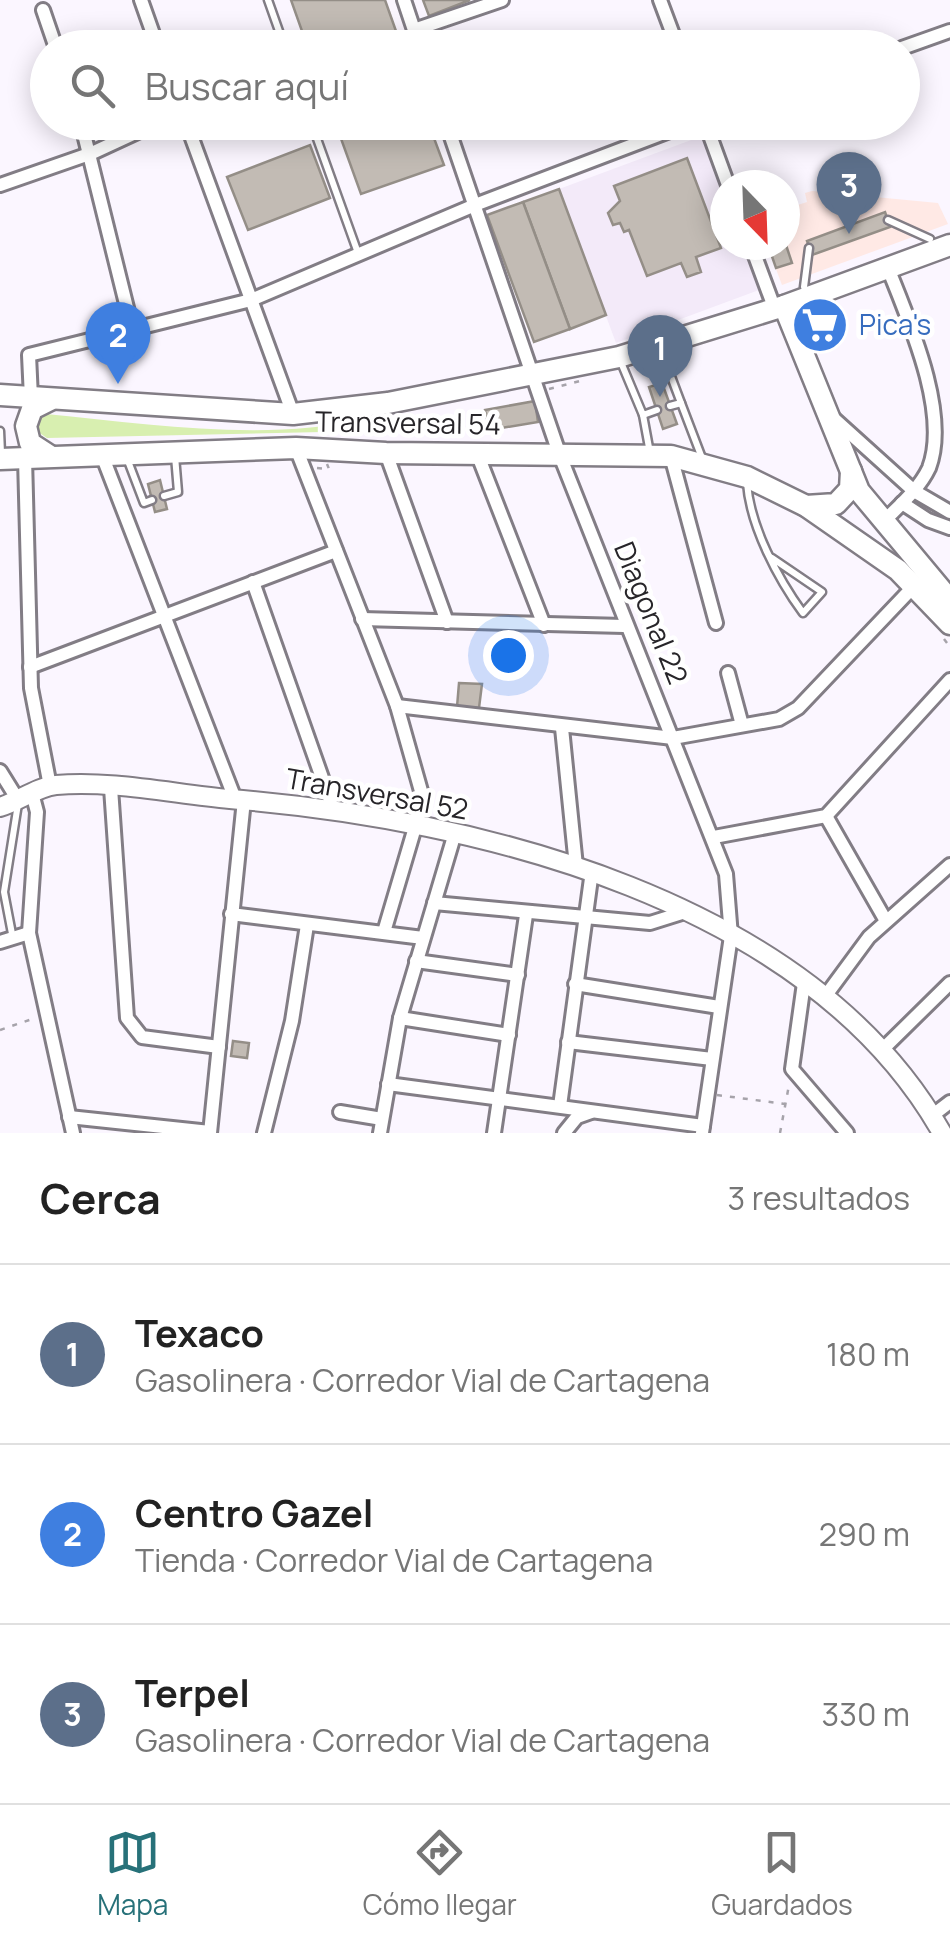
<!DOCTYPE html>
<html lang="es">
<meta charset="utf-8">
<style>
body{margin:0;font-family:Manrope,sans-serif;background:#f2f2f2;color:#222}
.compass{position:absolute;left:710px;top:170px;width:90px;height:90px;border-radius:50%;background:#fff;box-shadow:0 5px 25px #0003;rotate:157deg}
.you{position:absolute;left:508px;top:655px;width:35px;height:35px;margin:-25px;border:8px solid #fff;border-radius:50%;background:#1a73e8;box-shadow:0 0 0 15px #1a73e833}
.badge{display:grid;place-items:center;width:65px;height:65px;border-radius:50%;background:#277179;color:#fff;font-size:32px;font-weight:700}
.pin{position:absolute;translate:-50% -82px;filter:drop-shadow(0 2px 5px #0008)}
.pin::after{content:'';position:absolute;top:52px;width:35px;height:30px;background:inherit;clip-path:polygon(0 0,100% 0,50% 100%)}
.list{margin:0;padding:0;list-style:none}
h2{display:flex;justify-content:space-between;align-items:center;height:130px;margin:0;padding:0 40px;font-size:42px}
h2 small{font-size:32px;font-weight:400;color:#767676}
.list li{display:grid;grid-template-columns:65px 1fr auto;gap:30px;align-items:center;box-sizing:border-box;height:180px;padding:0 40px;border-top:2px solid #e0e0e0}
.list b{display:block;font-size:38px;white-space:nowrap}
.list p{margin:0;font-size:32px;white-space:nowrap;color:#767676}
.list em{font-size:32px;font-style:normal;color:#767676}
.icon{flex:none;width:55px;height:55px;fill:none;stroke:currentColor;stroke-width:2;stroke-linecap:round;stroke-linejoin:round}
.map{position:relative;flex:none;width:950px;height:1133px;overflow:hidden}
.search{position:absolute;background:#fff;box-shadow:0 5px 25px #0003;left:30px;right:30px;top:30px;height:110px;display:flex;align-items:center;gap:25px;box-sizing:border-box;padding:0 35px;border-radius:55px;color:#767676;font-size:38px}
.sheet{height:670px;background:#fff}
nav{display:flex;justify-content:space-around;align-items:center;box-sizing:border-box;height:140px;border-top:2px solid #e0e0e0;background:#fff;font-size:28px;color:#767676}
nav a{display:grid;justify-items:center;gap:5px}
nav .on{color:#277179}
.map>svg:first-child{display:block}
.commercial{fill:#ffe9e5}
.built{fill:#f3eaf9}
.green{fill:#d8efb0}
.building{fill:#c2bbb4;stroke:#948e87;stroke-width:2.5}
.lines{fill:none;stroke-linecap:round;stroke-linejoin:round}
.lane-casing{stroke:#827d85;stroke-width:11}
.street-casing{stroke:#827d85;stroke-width:18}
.secondary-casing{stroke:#827d85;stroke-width:22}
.primary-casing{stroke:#827d85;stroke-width:25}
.path{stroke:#a6a3aa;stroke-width:2.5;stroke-dasharray:5 8;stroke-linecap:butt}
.lane{stroke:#fff;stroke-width:6}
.street{stroke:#fff;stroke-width:12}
.secondary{stroke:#fff;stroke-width:18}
.primary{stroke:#fff;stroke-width:20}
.labels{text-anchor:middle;stroke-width:9;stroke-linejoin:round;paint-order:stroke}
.shop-label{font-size:28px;fill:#366cbe;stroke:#fff;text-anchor:start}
.street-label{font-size:28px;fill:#272529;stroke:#fff}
</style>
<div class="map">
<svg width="950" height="1133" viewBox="0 0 950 1133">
<rect width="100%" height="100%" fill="#fbf6ff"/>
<polygon class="commercial" points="812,191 938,203 948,224 782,285 767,245 785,245 785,209 807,202 805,193"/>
<polygon class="built" points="702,136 725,199 725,245 742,245 759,290 616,343 559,189"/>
<path class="green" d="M 46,414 C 149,424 263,442 366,419 L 368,431 L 47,438 L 35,430 L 36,420 Z"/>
<g class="building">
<polygon points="291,0 385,0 402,48 308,48"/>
<polygon points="423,0 470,0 429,16"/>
<polygon points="335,122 428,122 444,165 361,194"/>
<polygon points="310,145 330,198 248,230 227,177"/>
<polygon points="687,158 721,248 696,257 701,272 687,277 681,263 647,276 629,230 624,232 620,223 613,225 608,213 620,201 614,186"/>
<polygon points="559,189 606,315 570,329 523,202"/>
<polygon points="523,202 570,329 534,342 487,215"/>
<polygon points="885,212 890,227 812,255 807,241"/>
<polygon points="785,242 792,263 776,268 768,245"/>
<polygon points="825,306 836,337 816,345 805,313"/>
<polygon points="662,383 677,424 663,429 649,387"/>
<polygon points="535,401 538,422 489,430 485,410"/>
<polygon points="160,480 167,509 155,512 148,484"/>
<polygon points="459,683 482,684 479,708 457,707"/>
<polygon points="233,1041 249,1043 247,1058 231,1056"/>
</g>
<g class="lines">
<g class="lane-casing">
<g id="lane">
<polyline points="268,0 285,48"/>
<polyline points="311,122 358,253"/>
<polyline points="888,220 930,239"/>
<polyline points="804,287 809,248"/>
<polyline points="661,350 681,403 670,406"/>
<polyline points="620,360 643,415 657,410"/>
<polyline points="681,403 702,458"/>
<polyline points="643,415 650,453"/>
<polyline points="0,431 1,453"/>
<polyline points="128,461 144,503 152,500"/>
<path d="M 747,483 C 750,526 778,579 803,613 L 822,592 L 772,558"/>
<polyline points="164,496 178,492 175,456"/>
<polyline points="13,939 4,892 18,804"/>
</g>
</g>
<g class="street-casing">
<g id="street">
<polyline points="141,0 158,48"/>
<polyline points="404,0 420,48"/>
<polyline points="660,0 678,48"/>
<polyline points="43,10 56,48"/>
<polyline points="414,30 502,0"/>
<polyline points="902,48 950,31"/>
<polyline points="81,122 132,328"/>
<polyline points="186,122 293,414"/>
<polyline points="446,122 559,453 726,874 731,936 702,1133"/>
<polyline points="705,122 728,185"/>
<polyline points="0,185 92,153 159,122"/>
<polyline points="751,245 771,299"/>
<polyline points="31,398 29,355 251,300 475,205 693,122"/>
<polyline points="832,417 914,491 950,512"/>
<polyline points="296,448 397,706 421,791 421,807 384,932"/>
<polyline points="386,453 447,622"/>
<polyline points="477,453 544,625"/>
<polyline points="102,455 235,799"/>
<polyline points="671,456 716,623"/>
<polyline points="25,458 31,688 50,786"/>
<polyline points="902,503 928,520 950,528"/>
<path d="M 884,521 C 901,504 919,489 929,468 C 950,413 909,321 888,268"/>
<polyline points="253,582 333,809"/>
<polyline points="362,619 624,626"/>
<polyline points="30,667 336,551"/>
<polyline points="728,673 742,725"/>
<polyline points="397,706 673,738 779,719 798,708 915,585"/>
<polyline points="562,728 576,866"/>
<polyline points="0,771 18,800"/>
<polyline points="111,788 127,1018 142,1037 219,1047"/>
<polyline points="32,793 37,812 29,933 73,1133"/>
<polyline points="826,816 886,921"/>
<polyline points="714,837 826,816 950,680"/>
<polyline points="434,903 650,923 685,912"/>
<polyline points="231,914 423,938"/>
<polyline points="0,942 29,933"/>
<polyline points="416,961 518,975"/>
<polyline points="804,983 792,1069 847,1133"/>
<polyline points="575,984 719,1007"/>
<polyline points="824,998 869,937 950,865"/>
<polyline points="400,1018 509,1035"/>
<polyline points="568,1042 712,1059"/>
<polyline points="884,1048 950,983"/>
<polyline points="388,1084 703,1126"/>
<polyline points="560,1106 592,871"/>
<polyline points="340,1112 382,1119"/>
<polyline points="933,1115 950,1102"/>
<polyline points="69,1117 210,1132"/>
<polyline points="210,1133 244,800"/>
<polyline points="264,1133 292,1021 307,925"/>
<polyline points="380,1133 400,1018 455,833"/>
<polyline points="494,1133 526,915"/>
<polyline points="564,1133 577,1117 591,1112"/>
</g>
</g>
<g class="secondary-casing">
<path id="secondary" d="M 0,807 C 19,801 37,787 56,785 C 112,780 174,794 230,799 C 478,819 810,900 942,1133"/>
</g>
<g class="primary-casing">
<g id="primary">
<polyline points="784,306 859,491 950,600"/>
<polyline points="0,395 293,414 388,403 619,357 784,306 950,245"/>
<polyline points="50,456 30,443 26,426 32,409 50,400"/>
<polyline points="0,459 296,448 386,453 671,456 747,477 806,506 898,570 950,624"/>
<polyline points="806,506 836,504 850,489 851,471"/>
</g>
</g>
<g class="path">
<polyline points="549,389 580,381"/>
<polyline points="317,468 329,469 327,464"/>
<polyline points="944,639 950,647"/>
<polyline points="0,1030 35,1018"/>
<polyline points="717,1095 785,1104"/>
<polyline points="780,1133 789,1085"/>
</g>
<use href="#lane" class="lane"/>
<use href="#street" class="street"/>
<use href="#secondary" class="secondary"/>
<use href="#primary" class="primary"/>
</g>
<defs>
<g id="supermarket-disc" transform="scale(2.875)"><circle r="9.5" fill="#3f7fe0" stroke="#fff"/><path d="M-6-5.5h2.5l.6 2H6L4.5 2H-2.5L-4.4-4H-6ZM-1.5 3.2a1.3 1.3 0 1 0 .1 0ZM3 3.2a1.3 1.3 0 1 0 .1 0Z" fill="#fff"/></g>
</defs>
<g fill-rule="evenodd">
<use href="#supermarket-disc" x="820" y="325"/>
</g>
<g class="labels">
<g class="shop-label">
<text x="859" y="335">Pica's</text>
</g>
<g class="street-label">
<text transform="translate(408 423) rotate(1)" y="10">Transversal 54</text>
<text transform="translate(651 613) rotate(68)" y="10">Diagonal 22</text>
<text transform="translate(377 794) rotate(10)" y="10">Transversal 52</text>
</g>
</g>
</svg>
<svg class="compass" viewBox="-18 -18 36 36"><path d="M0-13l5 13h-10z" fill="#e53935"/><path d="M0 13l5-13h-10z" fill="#767676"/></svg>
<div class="you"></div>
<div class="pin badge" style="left:660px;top:397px;background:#5c6f8a">1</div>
<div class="pin badge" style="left:118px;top:384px;background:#3f7fe0">2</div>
<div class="pin badge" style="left:849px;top:234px;background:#5c6f8a">3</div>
<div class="search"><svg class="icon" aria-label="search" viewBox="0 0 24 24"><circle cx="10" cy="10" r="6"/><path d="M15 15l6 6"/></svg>Buscar aquí</div>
</div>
<section class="sheet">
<h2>Cerca<small>3 resultados</small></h2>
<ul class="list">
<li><span class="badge" style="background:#5c6f8a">1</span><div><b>Texaco</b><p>Gasolinera · Corredor Vial de Cartagena</p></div><em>180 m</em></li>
<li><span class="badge" style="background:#3f7fe0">2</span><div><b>Centro Gazel</b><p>Tienda · Corredor Vial de Cartagena</p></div><em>290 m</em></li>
<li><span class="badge" style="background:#5c6f8a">3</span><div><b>Terpel</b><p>Gasolinera · Corredor Vial de Cartagena</p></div><em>330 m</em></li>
</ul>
</section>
<nav>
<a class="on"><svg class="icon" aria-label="map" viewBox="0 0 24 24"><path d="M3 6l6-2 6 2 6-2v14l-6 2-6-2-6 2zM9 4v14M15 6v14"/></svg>Mapa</a>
<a><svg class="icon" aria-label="directions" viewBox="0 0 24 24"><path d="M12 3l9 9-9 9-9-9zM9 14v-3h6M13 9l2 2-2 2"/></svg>Cómo llegar</a>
<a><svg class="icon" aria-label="saved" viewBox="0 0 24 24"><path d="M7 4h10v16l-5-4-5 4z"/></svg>Guardados</a>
</nav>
